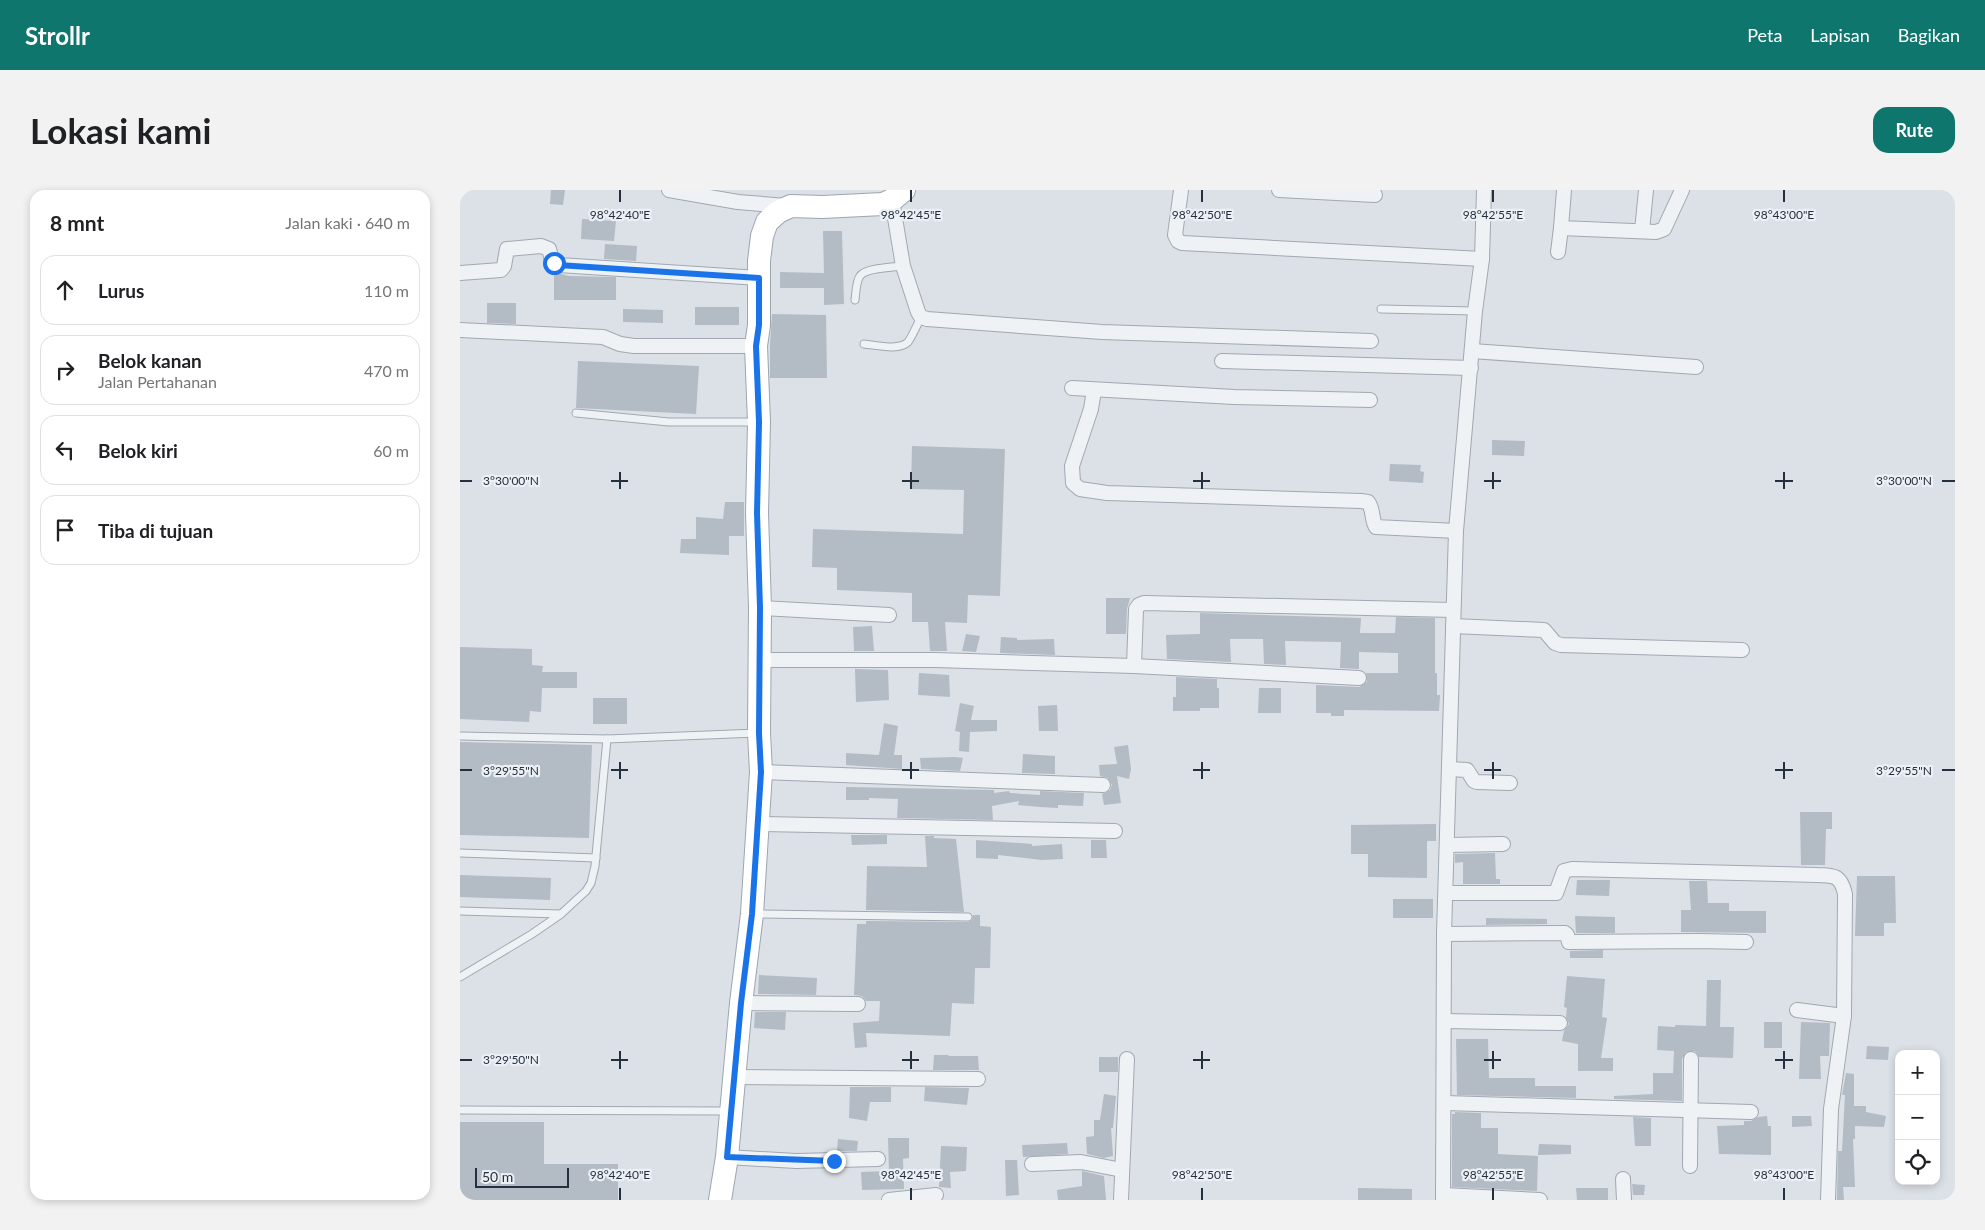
<!DOCTYPE html>
<html lang="id">
<meta charset="utf-8">
<style>
body{margin:0;font-family:Lato,sans-serif;background:#f2f2f2;color:#202124}
.controls{position:absolute;right:15px;bottom:15px;display:grid;overflow:hidden;border-radius:10px;box-shadow:0 2px 8px #0003}
.controls button{width:45px;height:45px;display:grid;place-items:center;padding:0;border:0;border-bottom:1px solid #e0e0e0;background:#fff;color:#202124;font:25px sans-serif}
.scale{position:absolute;left:15px;bottom:12px;width:94px;box-sizing:border-box;padding-left:5px;border:2px solid #25303e;border-top:0;font-size:14px;line-height:18px;white-space:nowrap;color:#25303e;-webkit-text-stroke:4px #ecf0f5;paint-order:stroke}
.stop{position:absolute;width:15px;height:15px;margin:-11px;border:4px solid #1a73e8;border-radius:50%;background:#fff}
.stop.end{background:#1a73e8;border-color:#fff;box-shadow:0 1px 5px #0008}
.list{margin:0;padding:0;list-style:none}
h2{display:flex;justify-content:space-between;align-items:center;height:65px;margin:0;padding:0 20px;font-size:21px}
h2 small{font-size:16px;font-weight:400;color:#757577}
.list li{display:grid;grid-template-columns:32px 1fr auto;gap:15px;align-items:center;box-sizing:border-box;height:70px;margin:0 10px 10px;padding:0 10px;border:1px solid #e0e0e0;border-radius:15px}
.list b{display:block;font-size:19px;white-space:nowrap}
.list p{margin:0;font-size:16px;white-space:nowrap;color:#757577}
.list em{font-size:16px;font-style:normal;color:#757577}
.icon{flex:none;width:28px;height:28px;fill:none;stroke:currentColor;stroke-width:2;stroke-linecap:round;stroke-linejoin:round}
.map{position:relative;flex:none;width:1495px;height:1010px;overflow:hidden;border-radius:15px}
header{display:flex;align-items:center;gap:30px;box-sizing:border-box;height:70px;padding:0 25px;background:#0f766e;color:#fff}
header strong{font-size:24px}
nav{display:flex;gap:28px;margin-inline-start:auto;font-size:18px}
.intro{display:flex;align-items:center;justify-content:space-between;box-sizing:border-box;height:120px;padding:0 30px}
h1{margin:0;font-size:35px}
.button{padding:12px 22px;border-radius:15px;background:#0f766e;color:#fff;font-size:18px;font-weight:700}
main{display:flex;gap:30px;padding:0 30px}
aside{flex:1;background:#fff;border-radius:15px;box-shadow:0 2px 8px #0003}
.map>svg:first-child{display:block}
.building{fill:#b3bbc4}
.lines{fill:none;stroke-linecap:round;stroke-linejoin:round}
.service-casing{stroke:#a1a8b1;stroke-width:9}
.minor-casing{stroke:#a1a8b1;stroke-width:16}
.primary-casing{stroke:#9ba6b3;stroke-width:24}
.service{stroke:#eff2f5;stroke-width:7}
.minor{stroke:#eff2f5;stroke-width:14}
.primary{stroke:#fff;stroke-width:22}
.route{stroke:#1a73e8;stroke-width:6}
.ticks{fill:none;stroke:#25303e;stroke-width:2}
.ticks-label{font-size:12px;text-anchor:middle;fill:#25303e;stroke:#ecf0f5;stroke-width:4.5;stroke-linejoin:round;paint-order:stroke}
</style>
<header>
<strong>Strollr</strong>
<nav><a>Peta</a><a>Lapisan</a><a>Bagikan</a></nav>
</header>
<div class="intro"><h1>Lokasi kami</h1><a class="button">Rute</a></div>
<main>
<aside>
<h2>8 mnt<small>Jalan kaki · 640 m</small></h2>
<ul class="list">
<li><svg class="icon" aria-label="ahead" viewBox="0 0 24 24"><path d="M12 20V5M6 11l6-6 6 6"/></svg><div><b>Lurus</b></div><em>110 m</em></li>
<li><svg class="icon" aria-label="right" viewBox="0 0 24 24"><path d="M7 20v-9h11M14 6l5 5-5 5"/></svg><div><b>Belok kanan</b><p>Jalan Pertahanan</p></div><em>470 m</em></li>
<li><svg class="icon" aria-label="left" viewBox="0 0 24 24"><path d="M17 20v-9H6M10 6l-5 5 5 5"/></svg><div><b>Belok kiri</b></div><em>60 m</em></li>
<li><svg class="icon" aria-label="arrive" viewBox="0 0 24 24"><path d="M6 21V4h12l-3 4 3 4H6"/></svg><div><b>Tiba di tujuan</b></div></li>
</ul>
</aside>
<div class="map">
<svg width="1495" height="1010" viewBox="0 0 1495 1010">
<rect width="100%" height="100%" fill="#dce1e7"/>
<g class="building">
<polygon points="91,0 105,0 103,15 90,14"/>
<polygon points="122,29 156,31 154,51 121,49"/>
<polygon points="363,41 382,41 384,114 364,115 364,98 320,98 320,82 364,83"/>
<polygon points="145,54 177,56 176,71 144,69"/>
<polygon points="94,82 109,86 156,87 156,110 94,110"/>
<polygon points="27,113 56,113 56,134 27,133"/>
<rect x="235" y="117" width="44" height="18"/>
<polygon points="163,119 203,120 203,133 163,132"/>
<polygon points="312,124 366,125 367,188 310,188 310,154"/>
<polygon points="118,171 239,176 236,224 116,218"/>
<polygon points="1032,250 1065,251 1064,266 1032,265"/>
<polygon points="452,256 545,259 540,406 508,405 507,433 485,432 487,461 470,461 468,432 452,432 452,403 377,400 377,378 352,377 353,339 503,344 504,300 451,299"/>
<polygon points="930,274 961,275 960,281 964,282 963,293 929,291"/>
<polygon points="265,312 284,312 284,346 269,346 269,365 220,363 221,349 236,349 236,327 263,329"/>
<polygon points="646,408 670,408 667,419 666,444 646,444"/>
<polygon points="740,423 901,428 900,443 935,443 936,427 975,428 975,483 977,483 977,505 980,505 979,521 884,520 884,526 871,526 871,523 856,523 856,495 899,497 907,492 906,483 938,483 938,463 936,463 899,462 899,479 880,478 881,452 825,451 826,475 804,474 803,449 770,449 771,472 707,469 706,445 740,444"/>
<polygon points="412,436 414,461 394,461 393,437"/>
<polygon points="506,444 520,446 516,462 502,461"/>
<polygon points="541,447 557,448 557,450 594,449 595,465 540,463"/>
<polygon points="0,457 72,459 72,475 83,476 82,482 117,482 117,498 82,498 81,522 70,521 69,532 0,529"/>
<polygon points="395,479 428,480 429,510 396,512"/>
<polygon points="459,483 489,485 490,507 458,505"/>
<polygon points="716,487 757,489 757,498 759,498 759,518 740,518 740,521 713,521 713,507 716,507"/>
<polygon points="799,498 821,498 821,523 798,523"/>
<rect x="133" y="508" width="34" height="26"/>
<polygon points="500,513 514,516 511,530 537,530 537,541 510,542 509,562 499,561 500,542 495,541"/>
<polygon points="597,515 598,541 579,541 578,516"/>
<polygon points="424,533 438,536 434,565 442,565 442,579 386,575 386,563 419,565"/>
<polygon points="0,552 132,555 129,648 0,645"/>
<polygon points="668,555 671,579 669,589 657,586 661,613 644,615 642,604 650,600 652,595 648,588 640,586 639,575 657,574 654,557"/>
<polygon points="563,564 595,566 595,584 562,583"/>
<polygon points="495,567 503,568 500,581 461,579 460,568"/>
<polygon points="386,597 534,600 534,603 549,601 550,603 580,605 580,601 624,603 623,616 598,615 598,618 580,617 558,615 559,611 532,616 533,630 437,628 438,609 409,608 409,610 386,610"/>
<polygon points="1340,622 1372,622 1372,639 1366,639 1365,675 1341,675"/>
<polygon points="976,634 976,651 967,651 967,688 908,687 908,664 891,664 891,635"/>
<polygon points="391,645 427,645 427,654 392,655"/>
<polygon points="465,646 474,646 474,648 496,649 504,722 406,720 407,676 467,677"/>
<polygon points="516,650 572,654 572,656 602,654 603,669 582,670 538,665 538,669 516,668"/>
<polygon points="631,650 646,650 647,668 631,668"/>
<polygon points="1035,663 1036,689 1040,689 1040,694 1003,694 1003,672 995,673 995,664"/>
<polygon points="0,685 91,688 90,710 0,707"/>
<polygon points="1397,686 1435,686 1436,733 1424,733 1424,746 1395,746"/>
<polygon points="1117,690 1150,690 1149,706 1116,705"/>
<polygon points="1229,691 1247,691 1248,713 1269,713 1269,721 1306,721 1306,743 1221,742 1221,720 1231,720"/>
<rect x="933" y="709" width="40" height="19"/>
<polygon points="513,725 520,725 520,736 531,737 530,778 515,778 514,814 492,813 490,846 406,843 407,857 395,858 393,833 419,831 420,811 406,811 402,806 394,805 397,734 406,734 406,731 508,732 512,730"/>
<polygon points="1115,726 1155,727 1155,743 1116,743"/>
<polygon points="1026,728 1087,729 1087,734 1026,735"/>
<polygon points="1143,760 1143,768 1110,768 1110,761"/>
<polygon points="299,785 357,788 356,805 298,804"/>
<polygon points="1107,786 1145,789 1142,827 1147,828 1141,868 1153,868 1153,881 1118,881 1118,854 1102,851 1104,841 1109,834 1106,827 1107,818 1104,817"/>
<polygon points="1247,790 1261,790 1260,837 1274,837 1273,868 1239,867 1235,861 1226,862 1222,869 1222,911 1154,909 1154,906 1193,904 1193,883 1213,883 1214,861 1197,860 1198,836 1215,837 1215,835 1246,836"/>
<polygon points="295,822 326,822 325,840 294,838"/>
<rect x="1304" y="832" width="18" height="26"/>
<polygon points="1341,832 1370,833 1369,866 1360,866 1361,889 1339,889"/>
<polygon points="996,849 1028,849 1029,888 1075,888 1075,896 1116,896 1116,908 997,905"/>
<polygon points="1407,856 1429,857 1428,870 1406,869"/>
<polygon points="474,865 489,865 488,866 518,866 519,880 473,880"/>
<rect x="639" y="867" width="19" height="15"/>
<polygon points="1386,883 1394,884 1394,916 1406,916 1406,922 1426,926 1424,937 1395,936 1395,949 1393,949 1395,997 1383,997 1384,1010 1377,1010 1378,961 1382,961 1385,905 1382,905"/>
<polygon points="390,897 431,897 431,912 410,912 407,931 389,928"/>
<polygon points="465,897 509,898 507,915 464,911"/>
<polygon points="644,904 656,906 653,938 651,938 653,966 644,968 627,964 626,947 634,946 634,930 640,930"/>
<polygon points="995,922 1021,923 1021,938 1038,938 1038,964 1078,966 1077,1001 992,997 992,924 995,924"/>
<polygon points="1307,926 1308,936 1311,936 1311,965 1259,964 1257,936 1284,935 1284,931 1291,931 1298,927"/>
<polygon points="1332,926 1351,926 1352,936 1332,937"/>
<polygon points="1173,927 1191,928 1191,956 1175,956"/>
<polygon points="0,932 84,932 84,974 158,974 158,1010 0,1010"/>
<polygon points="428,948 449,948 449,968 443,969 444,999 402,1000 401,982 429,981"/>
<polygon points="378,949 398,951 397,961 377,961"/>
<polygon points="607,953 608,964 563,967 562,955"/>
<polygon points="1079,954 1111,955 1111,964 1078,965"/>
<polygon points="481,956 507,957 506,981 490,982 491,998 479,997"/>
<polygon points="545,970 557,970 559,1005 546,1006"/>
<polygon points="622,981 644,986 646,1010 598,1010 597,1000 622,996"/>
<polygon points="1172,994 1185,995 1184,1005 1173,1005"/>
<polygon points="898,998 952,999 952,1010 898,1010"/>
<polygon points="1116,998 1148,998 1148,1010 1117,1010"/>
</g>
<g class="lines">
<g class="service-casing">
<g id="service">
<path d="M 395,110 C 396,103 396,91 400,86 C 405,78 433,77 443,76"/>
<polyline points="921,119 1015,121"/>
<path d="M 404,154 C 416,155 439,161 448,152 C 453,145 457,135 461,127"/>
<polyline points="116,223 209,232 295,232"/>
<polyline points="0,546 147,549 297,543"/>
<polyline points="0,663 136,668"/>
<polyline points="0,721 101,724"/>
<polyline points="295,724 508,727"/>
<polyline points="0,787 72,744 101,724 126,701 131,693 135,676 147,549"/>
<polyline points="0,920 267,921"/>
</g>
</g>
<g class="minor-casing">
<g id="minor">
<polyline points="209,0 278,12 327,16"/>
<polyline points="721,0 715,45 718,51 722,53 1022,69"/>
<polyline points="819,0 915,5"/>
<polyline points="1104,0 1101,38 1196,42 1204,39 1222,0"/>
<polyline points="432,10 443,76 458,122 461,127 467,129 642,142 911,151"/>
<polyline points="1182,41 1186,0"/>
<polyline points="1098,62 1101,38"/>
<polyline points="0,83 41,80 44,76 47,59 81,56 89,59 92,70 99,75 299,88"/>
<polyline points="0,140 143,147 160,154 174,156 296,156"/>
<polyline points="1012,161 1236,177"/>
<polyline points="762,171 1011,178"/>
<polyline points="612,198 774,207 910,210"/>
<path d="M 634,200 L 631,219 L 612,276 L 613,293 L 620,299 L 647,303 L 901,311 L 908,312 C 914,320 911,329 916,337 L 996,341"/>
<polyline points="300,418 429,425"/>
<polyline points="993,436 1084,440 1095,453 1101,455 1282,460"/>
<polyline points="299,470 475,470 674,476 899,488"/>
<polyline points="674,476 676,419 679,415 684,413 993,420"/>
<polyline points="989,579 1007,580 1014,591 1017,592 1050,593"/>
<polyline points="301,582 643,595"/>
<polyline points="296,634 655,641"/>
<polyline points="987,655 1043,654"/>
<path d="M 986,703 L 1096,703 L 1104,681 L 1112,679 L 1357,685 C 1375,685 1381,686 1385,704 L 1384,826 L 1371,919 L 1368,1010"/>
<polyline points="984,744 1105,743 1107,745 1109,752 1240,751 1286,752"/>
<polyline points="281,813 398,814"/>
<polyline points="1337,820 1384,826"/>
<polyline points="984,831 1100,833"/>
<polyline points="274,887 518,889"/>
<polyline points="985,913 1291,922"/>
<polyline points="267,967 336,971 418,969"/>
<polyline points="572,974 621,972 662,980"/>
<polyline points="1230,976 1231,869"/>
<polyline points="1163,989 1164,1010"/>
<polyline points="984,1005 1080,1010"/>
<polyline points="429,1010 476,1005"/>
<polyline points="661,1010 667,869"/>
<polyline points="983,1010 984,744 996,341 1015,121 1022,69 1024,0"/>
</g>
</g>
<g class="primary-casing">
<polyline id="primary" points="260,1010 267,967 281,813 292,724 301,582 299,543 300,418 297,323 299,232 296,156 299,135 299,71 302,46 307,32 318,22 331,16 362,17 423,14 432,10 444,0"/>
</g>
<use href="#service" class="service"/>
<use href="#minor" class="minor"/>
<use href="#primary" class="primary"/>
</g>
<g class="lines">
<polyline class="route" points="94,73 98,75 299,88 299,135 296,156 299,232 297,323 300,418 299,543 301,582 292,724 281,813 267,967 374,971"/>
</g>
<path class="ticks" d="M 160,0 L 160,12M 451,0 L 451,12M 742,0 L 742,12M 1033,0 L 1033,12M 1324,0 L 1324,12M 160,282 L 160,299M 451,282 L 451,299M 742,282 L 742,299M 1033,282 L 1033,299M 1324,282 L 1324,299M 0,291 L 12,291M 151,291 L 168,291M 442,291 L 459,291M 733,291 L 750,291M 1024,291 L 1041,291M 1315,291 L 1333,291M 1482,291 L 1495,291M 160,572 L 160,589M 451,572 L 451,589M 742,572 L 742,589M 1033,572 L 1033,589M 1324,572 L 1324,589M 0,580 L 12,580M 151,580 L 168,580M 442,580 L 459,580M 733,580 L 750,580M 1024,580 L 1041,580M 1315,580 L 1333,580M 1482,580 L 1495,580M 160,861 L 160,879M 451,861 L 451,879M 742,861 L 742,879M 1033,861 L 1033,879M 1324,861 L 1324,879M 0,870 L 12,870M 151,870 L 168,870M 442,870 L 459,870M 733,870 L 750,870M 1024,870 L 1041,870M 1315,870 L 1333,870M 160,998 L 160,1010M 451,998 L 451,1010M 742,998 L 742,1010M 1033,998 L 1033,1010M 1324,998 L 1324,1010"/>
<g class="ticks-label">
<text x="160" y="29">98°42'40"E</text>
<text x="451" y="29">98°42'45"E</text>
<text x="742" y="29">98°42'50"E</text>
<text x="1033" y="29">98°42'55"E</text>
<text x="1324" y="29">98°43'00"E</text>
<text x="51" y="295">3°30'00"N</text>
<text x="1444" y="295">3°30'00"N</text>
<text x="51" y="585">3°29'55"N</text>
<text x="1444" y="585">3°29'55"N</text>
<text x="51" y="874">3°29'50"N</text>
<text x="160" y="989">98°42'40"E</text>
<text x="451" y="989">98°42'45"E</text>
<text x="742" y="989">98°42'50"E</text>
<text x="1033" y="989">98°42'55"E</text>
<text x="1324" y="989">98°43'00"E</text>
</g>
</svg>
<div class="controls">
<button>+</button>
<button>−</button>
<button><svg class="icon" aria-label="locate" viewBox="0 0 24 24"><circle cx="12" cy="12" r="6"/><path d="M12 2v4M12 18v4M2 12h4M18 12h4"/></svg></button>
</div>
<div class="scale">50 m</div>
<div class="stop" style="left:94px;top:73px"></div>
<div class="stop end" style="left:374px;top:971px"></div>
</div>
</main>
